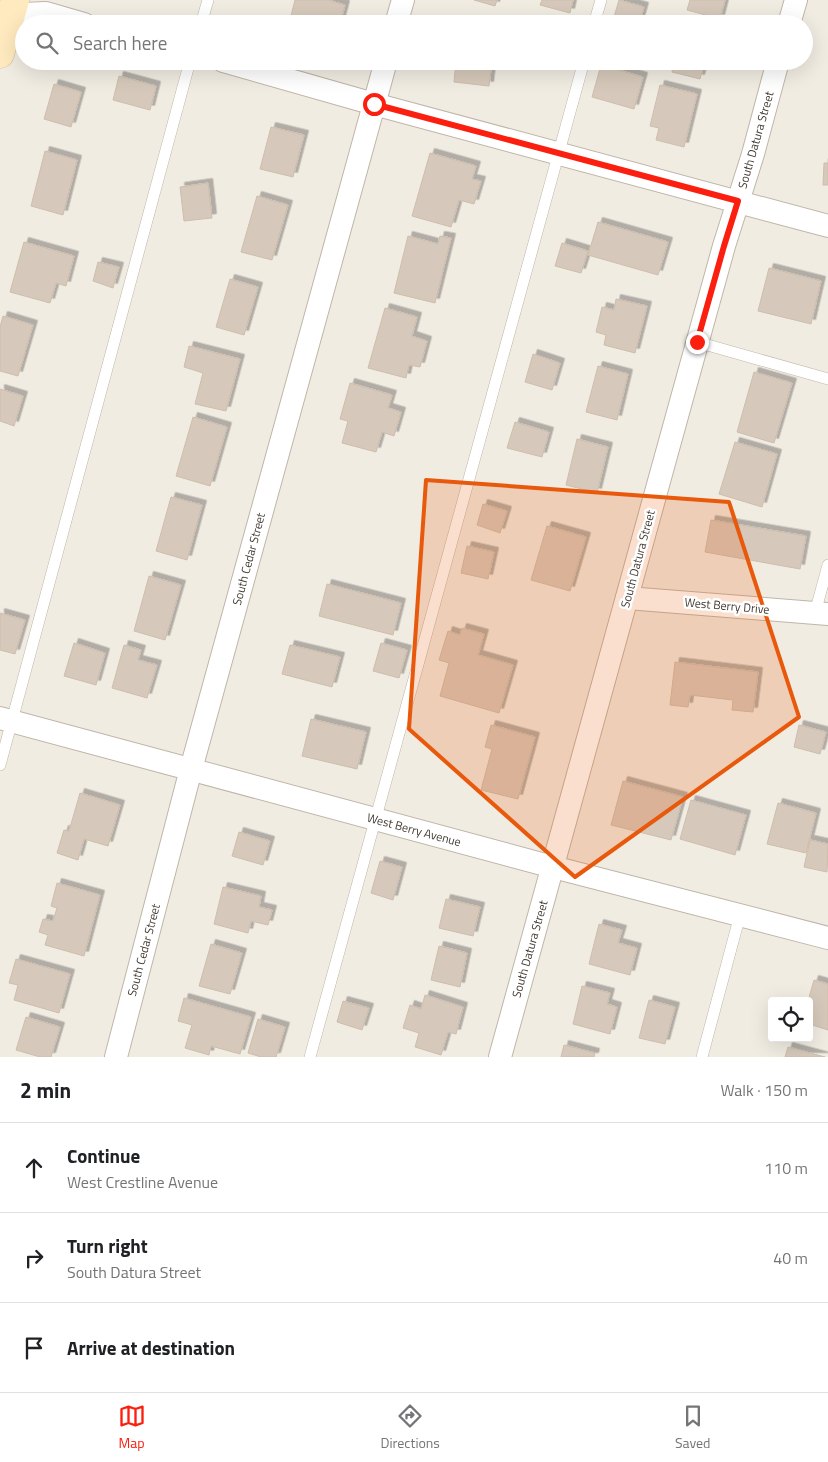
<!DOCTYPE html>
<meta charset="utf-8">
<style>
body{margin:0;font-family:"Titillium Web",sans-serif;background:#f2f2f2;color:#202124}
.controls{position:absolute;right:15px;bottom:15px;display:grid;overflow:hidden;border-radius:5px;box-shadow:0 5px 20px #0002}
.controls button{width:45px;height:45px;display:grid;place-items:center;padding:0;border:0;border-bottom:1px solid #e0e0e0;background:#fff;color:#202124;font:25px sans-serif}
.stop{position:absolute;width:15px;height:15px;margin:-11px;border:4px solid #fb1f10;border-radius:50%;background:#fff}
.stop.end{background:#fb1f10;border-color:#fff;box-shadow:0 1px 5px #0008}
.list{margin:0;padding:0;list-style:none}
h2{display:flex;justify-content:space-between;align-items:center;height:65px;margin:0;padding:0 20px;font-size:21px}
h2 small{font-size:16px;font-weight:400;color:#757577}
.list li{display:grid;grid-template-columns:32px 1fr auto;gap:15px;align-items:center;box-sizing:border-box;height:90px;padding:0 20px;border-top:1px solid #e0e0e0}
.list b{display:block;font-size:19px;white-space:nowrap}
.list p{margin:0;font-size:16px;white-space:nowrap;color:#757577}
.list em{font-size:16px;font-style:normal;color:#757577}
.icon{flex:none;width:28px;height:28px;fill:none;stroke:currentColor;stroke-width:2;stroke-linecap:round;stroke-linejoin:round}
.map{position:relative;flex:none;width:828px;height:1057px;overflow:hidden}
.search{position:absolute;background:#fff;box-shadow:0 5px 20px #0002;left:15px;right:15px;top:15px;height:55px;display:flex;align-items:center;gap:12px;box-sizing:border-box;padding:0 18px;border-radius:28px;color:#757577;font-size:19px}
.sheet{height:335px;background:#fff}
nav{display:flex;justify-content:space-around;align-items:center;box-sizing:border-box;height:70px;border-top:1px solid #e0e0e0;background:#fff;font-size:14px;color:#757577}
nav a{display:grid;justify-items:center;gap:2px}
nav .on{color:#fb1f10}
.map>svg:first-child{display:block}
.building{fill:#d6c9bb;stroke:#cebdab;filter:url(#shadow)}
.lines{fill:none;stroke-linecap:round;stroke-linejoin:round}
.lane-casing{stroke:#c0b5a8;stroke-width:12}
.street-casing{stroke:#c0b5a8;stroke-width:24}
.secondary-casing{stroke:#d5be94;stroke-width:29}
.lane{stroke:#fff;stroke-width:11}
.street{stroke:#fff;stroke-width:22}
.secondary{stroke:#ffeabf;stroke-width:28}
.route{stroke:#fb1f10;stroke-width:6}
.marked{fill:#e8590c;fill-opacity:0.2;stroke:#e8590c;stroke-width:4;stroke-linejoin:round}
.labels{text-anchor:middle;stroke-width:5;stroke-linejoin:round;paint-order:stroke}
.street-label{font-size:12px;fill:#433b33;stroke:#fff}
</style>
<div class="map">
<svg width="828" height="1057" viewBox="0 0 828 1057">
<defs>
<filter id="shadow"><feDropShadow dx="4.5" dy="-4.5" stdDeviation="0" flood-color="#0004"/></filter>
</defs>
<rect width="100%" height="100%" fill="#f1ece2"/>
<g class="building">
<polygon points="295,0 328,0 345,5 340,24 289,24"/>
<polygon points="474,0 497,0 495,6"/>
<polygon points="542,0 573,0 570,13 540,5"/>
<polygon points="619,0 644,7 639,24 612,24"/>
<polygon points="690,0 725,0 720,19 687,10"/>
<polygon points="456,61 492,61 489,86 454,82"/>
<polygon points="674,61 705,61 700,79 672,72"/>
<polygon points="601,65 643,77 634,109 592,97"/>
<polygon points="119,76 156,86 150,110 113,100"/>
<polygon points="54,84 81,92 71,127 44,119"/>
<polygon points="660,85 697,94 684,147 656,140 659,128 650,126"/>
<polygon points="271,127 304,135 293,177 260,169"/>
<polygon points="45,151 77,160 63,215 31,206"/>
<polygon points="430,153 476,166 472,179 481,181 474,204 459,200 451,227 412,216"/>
<polygon points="824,163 828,163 828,185 823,185"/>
<polygon points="208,183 212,218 184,221 180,187"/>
<polygon points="257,196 288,205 272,260 241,252"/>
<polygon points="598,222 668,242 658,275 588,255"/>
<polygon points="408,236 438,244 440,236 451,238 435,303 394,293"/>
<polygon points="24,242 74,256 66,286 56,283 50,303 10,292"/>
<polygon points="562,243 588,251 581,273 555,266"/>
<polygon points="98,262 119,267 113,288 93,281"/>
<polygon points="769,268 821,281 811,324 758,311"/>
<polygon points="230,279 258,287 244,335 216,327"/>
<polygon points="616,299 647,306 635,353 604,345 606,335 596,332 602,307 614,310"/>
<polygon points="385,308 417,317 412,336 427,341 420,367 409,365 406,378 368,368"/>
<polygon points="3,316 33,325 18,376 0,371 0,327"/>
<polygon points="189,346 240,359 226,411 195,404 203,373 184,367"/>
<polygon points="533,354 560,363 552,390 525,382"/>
<polygon points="598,366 628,374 617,420 586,412"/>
<polygon points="754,372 792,383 774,443 737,432"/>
<polygon points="350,383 392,395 388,408 401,412 394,436 382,432 376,452 342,443 348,421 340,419"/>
<polygon points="0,389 23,396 14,426 0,421"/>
<polygon points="193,417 227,427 210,486 176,476"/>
<polygon points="515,422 549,432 542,457 507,448"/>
<polygon points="577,439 608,447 597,493 566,485"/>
<polygon points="735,442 777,454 762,507 719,494"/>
<polygon points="171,497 202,505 187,560 156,551"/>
<polygon points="483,504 507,511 500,533 477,525"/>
<polygon points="711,520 806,536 800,569 705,552"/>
<polygon points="547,526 586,537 570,591 531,580"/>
<polygon points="467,546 494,552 488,579 461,573"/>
<polygon points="149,576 181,585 165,640 134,631"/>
<polygon points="327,584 401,603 393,635 319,616"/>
<polygon points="0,613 25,620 15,654 0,650"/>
<polygon points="462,628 484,634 478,655 513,665 499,713 440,696 449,663 439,660 448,631 460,635"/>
<polygon points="74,643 105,653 96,685 64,676"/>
<polygon points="381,643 407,650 399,678 373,671"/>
<polygon points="124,645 141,650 138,660 157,665 147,698 112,688"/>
<polygon points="290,645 340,657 332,687 282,674"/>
<polygon points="675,662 758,672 753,712 732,710 733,700 690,695 688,707 670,705"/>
<polygon points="311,719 366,732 357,769 302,756"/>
<polygon points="491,725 535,737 518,799 481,790 492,749 485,747"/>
<polygon points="799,725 826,732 820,754 794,747"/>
<polygon points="623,781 683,797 671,840 611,825"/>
<polygon points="80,793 120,805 108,846 84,839 78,860 57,853 64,830 69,831"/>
<polygon points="691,800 746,815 735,855 680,839"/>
<polygon points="778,803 816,813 806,853 767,844"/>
<polygon points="239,832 270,841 263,865 232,856"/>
<polygon points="810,840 828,844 827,872 804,867"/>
<polygon points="380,861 402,867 393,900 371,893"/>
<polygon points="57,883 100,895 84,956 45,945 48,935 39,932 43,919 53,921 57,908 51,906"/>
<polygon points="223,887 261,896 259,907 272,910 268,925 251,921 248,933 214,924"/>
<polygon points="446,899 480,907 473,936 439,928"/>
<polygon points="599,924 622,930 618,943 637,948 630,975 589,964"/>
<polygon points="211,944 242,953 230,994 199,986"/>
<polygon points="439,946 467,953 460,987 431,980"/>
<polygon points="16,959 70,974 59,1013 14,1000 18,985 9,983"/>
<polygon points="814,980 828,984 828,1030 809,1024 808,1001"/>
<polygon points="582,986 610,993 607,1004 617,1007 610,1034 573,1024"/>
<polygon points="425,995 463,1007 456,1034 448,1032 441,1055 415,1047 419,1033 403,1028 410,1005 421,1009"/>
<polygon points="184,998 251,1017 240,1054 211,1046 209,1055 185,1048 192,1025 178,1021"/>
<polygon points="649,1000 675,1007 665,1044 639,1038"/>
<polygon points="343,1001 369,1008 362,1030 337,1022"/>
<polygon points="26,1017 60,1027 51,1057 40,1057 16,1050"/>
<polygon points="258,1019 285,1027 276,1057 261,1057 248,1053"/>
<polygon points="564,1045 595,1053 594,1057 561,1057"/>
<polygon points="788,1047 825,1057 785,1057"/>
</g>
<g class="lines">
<g class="lane-casing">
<g id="lane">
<polyline points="201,24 208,0"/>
<polyline points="594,24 601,0"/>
<polyline points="697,342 828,379"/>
<polyline points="815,613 828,565"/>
<polyline points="0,765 190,61"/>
<polyline points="310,1057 584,61"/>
<polyline points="702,1057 740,915"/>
</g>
</g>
<g class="street-casing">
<g id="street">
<polyline points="0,15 46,13 84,24"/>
<polyline points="396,24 403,0"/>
<polyline points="789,24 796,0"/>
<polyline points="223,61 374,104 828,226"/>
<polyline points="627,598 828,614"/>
<polyline points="0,718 553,867 828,938"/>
<polyline points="116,1057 191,769 386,61"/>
<polyline points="500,1057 724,246 753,154 778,61"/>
</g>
</g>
<g class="secondary-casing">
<polyline id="secondary" points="0,54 15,0"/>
</g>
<use href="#lane" class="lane"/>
<use href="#street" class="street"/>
<use href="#secondary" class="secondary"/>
</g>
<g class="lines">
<polyline class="route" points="374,104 738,201 724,246 697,342"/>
</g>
<path class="marked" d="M 426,480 L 729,502 L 799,717 L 575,877 L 409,729 Z"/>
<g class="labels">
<g class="street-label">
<text transform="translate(756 140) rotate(-74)" y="4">South Datura Street</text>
<text transform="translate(249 559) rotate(-75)" y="4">South Cedar Street</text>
<text transform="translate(638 559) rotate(-75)" y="4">South Datura Street</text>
<text transform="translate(727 606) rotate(5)" y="4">West Berry Drive</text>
<text transform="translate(414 830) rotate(15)" y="4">West Berry Avenue</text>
<text transform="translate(530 949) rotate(-74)" y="4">South Datura Street</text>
<text transform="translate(144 950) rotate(-75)" y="4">South Cedar Street</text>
</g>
</g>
</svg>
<div class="controls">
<button><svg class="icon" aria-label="locate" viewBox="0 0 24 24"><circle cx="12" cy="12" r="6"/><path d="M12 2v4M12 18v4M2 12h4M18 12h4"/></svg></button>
</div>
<div class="stop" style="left:374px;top:104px"></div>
<div class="stop end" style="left:697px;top:342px"></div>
<div class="search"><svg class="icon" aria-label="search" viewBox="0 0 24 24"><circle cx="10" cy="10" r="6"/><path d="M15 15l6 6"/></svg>Search here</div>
</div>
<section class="sheet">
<h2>2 min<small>Walk · 150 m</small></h2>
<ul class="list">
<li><svg class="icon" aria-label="ahead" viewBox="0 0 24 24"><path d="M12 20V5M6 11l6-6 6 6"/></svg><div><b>Continue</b><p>West Crestline Avenue</p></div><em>110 m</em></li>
<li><svg class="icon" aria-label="right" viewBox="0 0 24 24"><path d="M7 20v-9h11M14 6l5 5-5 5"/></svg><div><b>Turn right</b><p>South Datura Street</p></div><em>40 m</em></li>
<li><svg class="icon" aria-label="arrive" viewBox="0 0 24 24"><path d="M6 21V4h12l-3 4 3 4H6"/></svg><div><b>Arrive at destination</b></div></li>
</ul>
</section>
<nav>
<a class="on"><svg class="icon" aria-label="map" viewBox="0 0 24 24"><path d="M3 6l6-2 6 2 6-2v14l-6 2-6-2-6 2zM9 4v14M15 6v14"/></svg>Map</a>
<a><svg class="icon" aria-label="directions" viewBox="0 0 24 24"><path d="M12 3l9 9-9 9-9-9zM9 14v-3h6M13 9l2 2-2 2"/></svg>Directions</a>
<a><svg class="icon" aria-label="saved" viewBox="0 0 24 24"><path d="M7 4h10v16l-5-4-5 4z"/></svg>Saved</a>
</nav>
